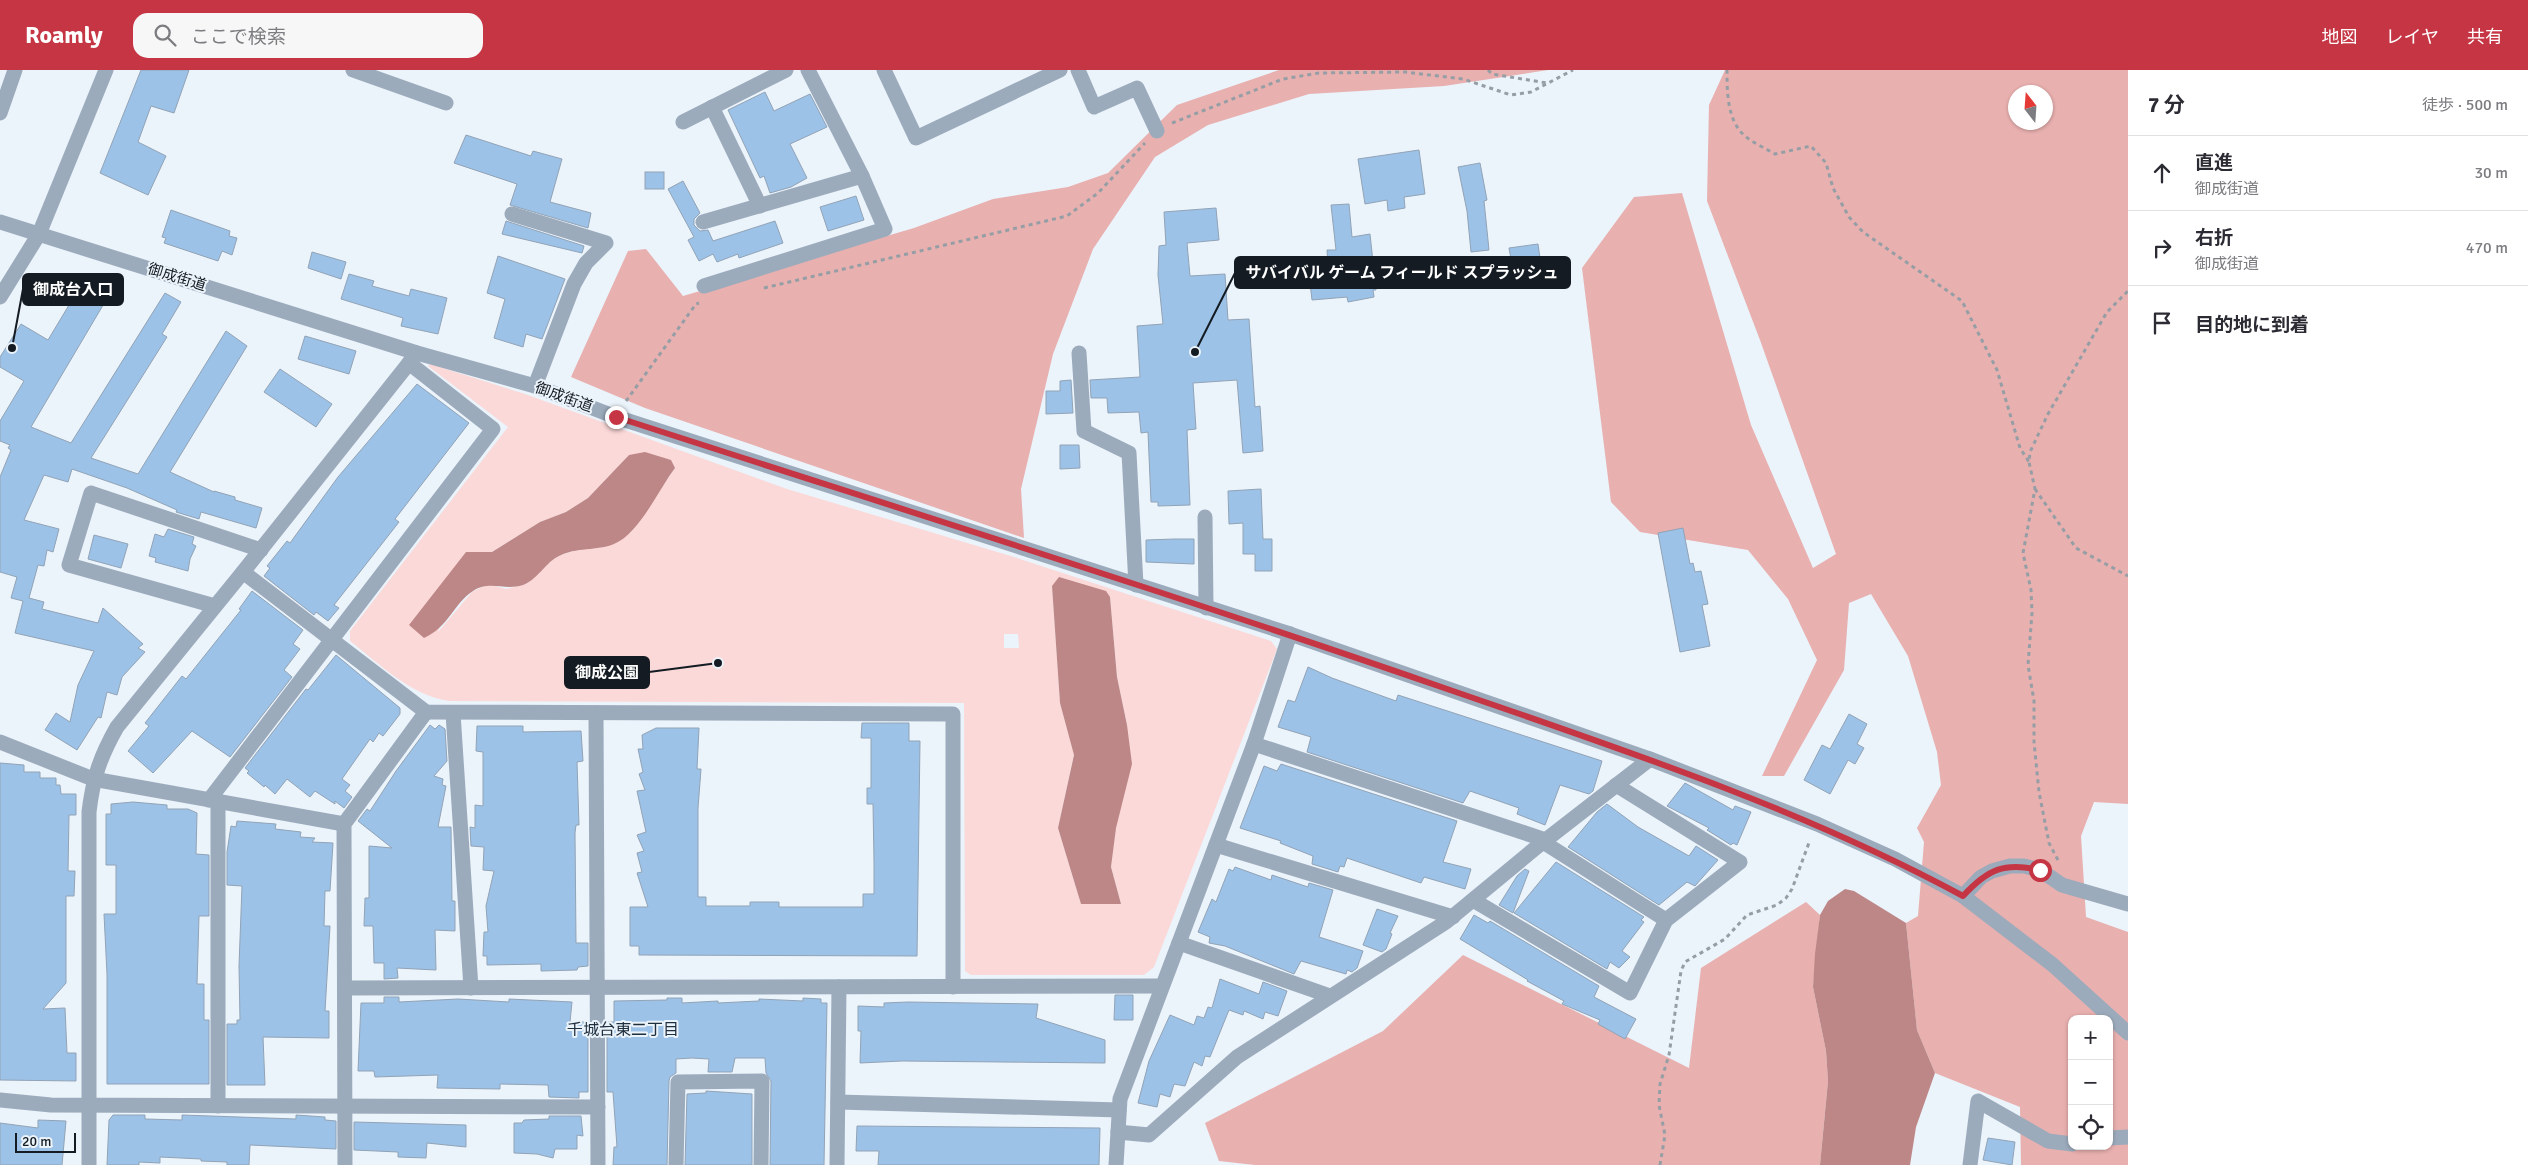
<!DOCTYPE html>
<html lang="ja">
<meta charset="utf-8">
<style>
body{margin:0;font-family:Signika,"Noto Sans JP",sans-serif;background:#f7f7f7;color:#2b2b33}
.controls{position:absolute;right:15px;bottom:15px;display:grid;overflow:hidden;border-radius:10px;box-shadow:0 1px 4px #0004}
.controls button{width:45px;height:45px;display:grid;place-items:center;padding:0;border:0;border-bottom:1px solid #e1e1e2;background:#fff;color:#2b2b33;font:25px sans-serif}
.compass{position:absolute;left:2008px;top:15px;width:45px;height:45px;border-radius:50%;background:#fff;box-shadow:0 1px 4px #0004;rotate:343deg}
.scale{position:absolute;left:15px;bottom:12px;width:61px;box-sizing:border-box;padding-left:5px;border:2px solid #141b22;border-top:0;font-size:14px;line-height:18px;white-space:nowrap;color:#141b22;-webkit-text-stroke:4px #ebf3fb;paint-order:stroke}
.stop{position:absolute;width:15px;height:15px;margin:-11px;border:4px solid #c53543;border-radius:50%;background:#fff}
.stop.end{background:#c53543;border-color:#fff;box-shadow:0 1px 5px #0008}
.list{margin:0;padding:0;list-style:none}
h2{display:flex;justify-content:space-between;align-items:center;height:65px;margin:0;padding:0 20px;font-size:21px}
h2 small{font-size:16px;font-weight:400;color:#7c7c81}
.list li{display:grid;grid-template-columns:32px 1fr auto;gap:15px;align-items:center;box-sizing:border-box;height:75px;padding:0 20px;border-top:1px solid #e1e1e2}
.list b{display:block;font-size:19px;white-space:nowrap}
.list p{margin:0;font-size:16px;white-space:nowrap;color:#7c7c81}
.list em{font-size:16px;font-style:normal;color:#7c7c81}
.icon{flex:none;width:28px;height:28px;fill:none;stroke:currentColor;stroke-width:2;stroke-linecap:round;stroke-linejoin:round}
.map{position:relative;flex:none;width:2128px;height:1095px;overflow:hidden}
header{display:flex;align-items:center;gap:30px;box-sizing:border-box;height:70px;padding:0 25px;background:#c53543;color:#fff}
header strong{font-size:24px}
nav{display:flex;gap:28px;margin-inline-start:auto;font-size:18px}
.search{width:350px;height:45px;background:#f7f7f7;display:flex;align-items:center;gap:12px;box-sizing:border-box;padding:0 18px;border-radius:15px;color:#7c7c81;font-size:19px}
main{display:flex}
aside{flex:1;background:#fff}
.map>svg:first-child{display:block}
.green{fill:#fbd9d8;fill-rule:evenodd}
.forest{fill:#e8b0af;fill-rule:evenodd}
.water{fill:#bc8786}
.building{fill:#9dc2e7;stroke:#91a3b6}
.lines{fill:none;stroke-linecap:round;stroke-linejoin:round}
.path{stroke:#969ea5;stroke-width:3;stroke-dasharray:4 4;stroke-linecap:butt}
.minor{stroke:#9cabbc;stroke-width:15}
.route{stroke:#c53543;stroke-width:6}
.labels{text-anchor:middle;stroke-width:4;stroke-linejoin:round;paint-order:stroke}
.street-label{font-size:15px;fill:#141b22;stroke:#ebf3fb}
.neighbourhood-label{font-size:16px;fill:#202f3e;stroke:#ebf3fb}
.leader{fill:none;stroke:#141b22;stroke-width:2}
.callout-dot{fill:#141b22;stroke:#ebf3fb;stroke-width:2}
.callout{fill:#141b22;stroke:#141b22;stroke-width:2}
.callout-label{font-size:16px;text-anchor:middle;font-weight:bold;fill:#fff}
</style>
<header>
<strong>Roamly</strong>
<div class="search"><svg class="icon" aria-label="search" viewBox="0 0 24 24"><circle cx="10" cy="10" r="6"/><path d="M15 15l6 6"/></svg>ここで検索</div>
<nav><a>地図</a><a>レイヤ</a><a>共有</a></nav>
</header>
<main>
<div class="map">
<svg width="2128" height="1095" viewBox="0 0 2128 1095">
<rect width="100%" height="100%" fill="#ebf3fb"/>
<path class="green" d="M 430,294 L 525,324 L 787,419 L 1014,487 L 1271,571 L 1277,579 L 1154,897 L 1144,905 L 971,905 L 965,901 L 964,633 L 449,631 C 410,625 381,595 350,571 L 350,561 L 508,357 L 428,296 ZM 629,385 L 675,398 L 633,460 L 614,474 L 574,481 L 557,486 L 526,514 L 506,519 L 488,514 L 472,522 L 438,562 L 466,482 L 492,482 L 540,452 L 566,442 L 588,428 ZM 1052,516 L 1110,527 L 1117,607 L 1127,655 L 1111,797 L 1121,834 L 1081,834 L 1058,758 L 1074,684 L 1060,633 ZM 1004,564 L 1018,564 L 1019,578 L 1004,578 Z"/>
<g class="forest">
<polygon points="1279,0 1548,0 1444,16 1309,24 1208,55 1155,87 1093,179 1053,284 1021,419 1024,468 645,338 571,307 628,181 646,179 683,226 914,158 993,129 1068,117 1108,103 1177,35"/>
<path d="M 1725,0 L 2128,0 L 2128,734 L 2094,732 L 2081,766 L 2086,847 L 2128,862 L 2128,1095 L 2021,1095 L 2020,1037 L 1935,1003 L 1917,960 L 1906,853 L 1918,846 L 1924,772 L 1917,758 L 1941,715 L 1937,682 L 1908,586 L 1871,524 L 1849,533 L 1844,600 L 1784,706 L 1762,706 L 1817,590 L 1788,529 L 1748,480 L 1640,462 L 1611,432 L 1582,198 L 1634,127 L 1682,123 L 1751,355 L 1813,498 L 1836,484 L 1760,270 L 1707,131 L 1709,35 ZM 2016,22 L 2046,22 L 2046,52 L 2016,52 ZM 2072,949 L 2109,949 L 2109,1076 L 2072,1076 Z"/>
<polygon points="1806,832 1820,845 1813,917 1826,981 1828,1011 1820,1095 1255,1095 1219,1091 1205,1053 1383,961 1463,885 1689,998 1701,898"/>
</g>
<g class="water">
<path d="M 645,382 L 671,390 L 675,398 C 659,419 639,464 614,474 C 597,481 576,477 559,486 C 546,492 537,510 523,515 C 504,521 490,510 473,521 C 453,534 449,557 424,568 L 409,555 L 466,482 L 492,482 L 540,452 L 566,442 L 588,428 L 629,385 Z"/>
<polygon points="1059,507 1106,521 1110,527 1117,607 1127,655 1132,694 1116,758 1111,797 1121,834 1081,834 1058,758 1074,685 1060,633 1052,516"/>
<polygon points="1845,819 1854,821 1906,853 1917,960 1935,1003 1916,1057 1910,1095 1820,1095 1828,1011 1826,981 1813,917 1815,884 1820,845 1828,831"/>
</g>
<g class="building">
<polygon points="141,0 189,0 174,43 151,36 138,72 166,86 148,125 100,103"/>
<polygon points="765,22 774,41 810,24 827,57 790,74 807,108 791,117 770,123 764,106 760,108 728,40"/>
<polygon points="466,65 531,86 533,81 562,89 550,132 591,143 588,158 510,135 517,114 454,93"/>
<polygon points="1419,80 1425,124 1404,127 1405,138 1388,141 1387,130 1365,134 1358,89"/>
<polygon points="1480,93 1487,130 1484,131 1489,180 1471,182 1467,141 1458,97"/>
<rect x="645" y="102" width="19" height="17"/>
<polygon points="683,111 700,143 694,149 694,155 700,161 708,160 713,171 775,151 783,173 739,188 738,184 717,192 713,184 699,191 688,170 694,167 668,119"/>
<polygon points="856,126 864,150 828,161 820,137"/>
<polygon points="1349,134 1352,167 1370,164 1376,220 1373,220 1374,227 1348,232 1347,227 1312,230 1310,213 1329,211 1327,180 1336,180 1331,135"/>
<polygon points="1216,138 1219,170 1187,173 1190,206 1225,204 1228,250 1249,249 1255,337 1260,336 1263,381 1243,383 1237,310 1193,313 1196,359 1187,360 1190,435 1158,436 1158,432 1151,432 1148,362 1141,363 1139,342 1108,343 1107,328 1091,328 1090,310 1140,307 1137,256 1163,254 1158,205 1159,176 1166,175 1164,142"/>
<polygon points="171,140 230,161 229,166 237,168 232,185 222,181 218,191 164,173 166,168 162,167"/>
<polygon points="506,151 584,176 582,183 502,164"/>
<polygon points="1538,174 1541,195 1513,200 1509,178"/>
<polygon points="312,182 346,192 341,209 308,198"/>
<polygon points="498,186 565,209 542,269 526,264 523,277 494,268 505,229 487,223"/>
<polygon points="349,204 374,211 372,216 409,226 411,219 447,228 438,264 401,256 403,248 341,229"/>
<polygon points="87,205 112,220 31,357 71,373 165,223 181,232 162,264 167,267 91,388 138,404 226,261 247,276 170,402 214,422 214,421 235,427 235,430 262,438 256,458 201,442 199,449 176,442 177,440 127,418 72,399 68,412 44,405 24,450 59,459 53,482 47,480 44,496 38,495 29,528 44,532 42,539 98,553 103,538 143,574 138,578 145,582 122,607 117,625 107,622 101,648 98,647 77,680 45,660 56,643 70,652 78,615 94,581 15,563 23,531 11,528 17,507 0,502 0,407 11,380 8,378 10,375 0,371 0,351 24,311 0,297 0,287 21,254 48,270"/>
<polygon points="305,266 356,281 349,304 298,289"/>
<polygon points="280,299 332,334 316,357 264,322"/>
<polygon points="1071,310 1073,343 1046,344 1046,321 1060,321 1060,311"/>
<polygon points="417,314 469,353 395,449 399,452 334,535 339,538 328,551 316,542 314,545 264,506 270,498 267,496 287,471 290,473 338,407"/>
<polygon points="1060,375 1079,375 1080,398 1060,399"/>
<polygon points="1261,419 1263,469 1272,469 1272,501 1255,501 1255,484 1243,484 1243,453 1229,454 1228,421"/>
<polygon points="1683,458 1690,494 1693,493 1695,502 1701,501 1708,534 1702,535 1710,576 1680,582 1658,463"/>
<polygon points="168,459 194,467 192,474 196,476 190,489 188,501 155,492 156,488 149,486 155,464 164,467"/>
<polygon points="94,465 128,474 121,498 88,489"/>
<polygon points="1175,469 1194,469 1194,494 1146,492 1146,470"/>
<polygon points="252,521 303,560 293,574 300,579 284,600 292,607 230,687 192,661 153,703 128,681 149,656 145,653 171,620 182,606 186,609 241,540 239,539"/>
<polygon points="336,585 400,638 400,644 383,666 379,663 373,672 370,669 342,709 350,715 345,721 352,727 344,738 335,731 335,734 315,721 310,727 287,709 275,724 265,715 264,717 247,703 249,701 245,698 306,619 308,620"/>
<polygon points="1308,597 1332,608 1396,631 1398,625 1602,691 1593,721 1589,724 1560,715 1545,755 1517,744 1519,738 1470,721 1463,733 1307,682 1311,667 1278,657 1288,630 1295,632"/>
<polygon points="1849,644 1867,654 1857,674 1864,678 1855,694 1848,690 1830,724 1804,710 1822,675 1830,679"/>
<polygon points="862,653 909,653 909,671 920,671 917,886 639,885 639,876 630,876 630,837 648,837 637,803 642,802 637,783 644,781 637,765 646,762 637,721 645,720 639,704 643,702 638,679 643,679 642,665 656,658 699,658 697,699 701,699 698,738 698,827 706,827 706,836 750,836 750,832 779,832 779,837 863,837 863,824 874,824 874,791 873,734 867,734 867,718 871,718 871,668 861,668"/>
<polygon points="430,655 435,659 439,655 445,659 447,691 434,706 443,709 442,715 446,716 438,757 451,757 452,831 455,831 455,861 435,860 436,900 397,898 398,908 384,909 384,893 374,893 373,856 364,856 365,828 369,828 369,776 392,778 358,751 367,739 370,741 396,701"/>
<polygon points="477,656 523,656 523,662 581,661 583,691 577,692 579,755 576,755 575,763 576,873 588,873 588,896 578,897 577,900 541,901 541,894 487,895 487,886 483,886 484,862 488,862 486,836 494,801 483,800 484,777 471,776 470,757 475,758 475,735 483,736 483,682 476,681"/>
<polygon points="0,693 24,695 24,702 40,702 40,708 56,708 56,715 60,715 61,724 76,724 76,745 69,745 68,801 75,801 74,826 66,826 66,913 43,939 65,938 67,983 76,983 76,1011 0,1010"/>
<polygon points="1281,694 1457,751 1443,792 1471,799 1465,819 1424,807 1421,813 1347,788 1344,797 1340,796 1338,802 1312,794 1313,786 1280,773 1281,771 1240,758 1264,696 1277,701"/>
<polygon points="1685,713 1733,740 1735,736 1751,742 1737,775 1733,773 1731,775 1707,760 1709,758 1667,736"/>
<polygon points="133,732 167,735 167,739 188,739 197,743 196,784 209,785 209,846 199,846 197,914 204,914 204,950 209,950 209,1014 107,1014 107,904 104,844 116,844 116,795 106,795 106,744 111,744 111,734"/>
<polygon points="1607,734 1638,757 1689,786 1696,776 1718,790 1695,816 1687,812 1659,835 1568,777 1597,742"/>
<polygon points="237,751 276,754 275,759 301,762 300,767 315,768 312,772 333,773 330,821 325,821 324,856 330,856 325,941 329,941 329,968 263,967 265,1015 227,1015 227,954 237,954 237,950 240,950 239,896 242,816 227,815 227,782 231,756 236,757"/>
<polygon points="1556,792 1644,847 1641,850 1644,852 1622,881 1630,887 1619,898 1610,892 1607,899 1514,843"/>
<polygon points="1235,797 1271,810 1272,805 1308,817 1309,813 1333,820 1319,867 1363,881 1357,898 1352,902 1347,900 1346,904 1301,891 1294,904 1225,876 1209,873 1210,867 1198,862 1212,829 1216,832 1229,799 1233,801"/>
<polygon points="1525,799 1529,801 1513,843 1499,835 1517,806"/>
<polygon points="1377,839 1398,846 1390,863 1392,864 1386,879 1382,882 1363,875"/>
<polygon points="1474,845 1488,853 1490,851 1599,916 1594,927 1636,949 1625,969 1598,954 1600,950 1562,934 1564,931 1527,911 1528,910 1460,869"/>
<polygon points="1220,909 1259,924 1263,912 1287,921 1278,946 1265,942 1263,949 1244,941 1243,945 1229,940 1210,987 1205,986 1202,996 1194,992 1185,1016 1174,1014 1170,1027 1160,1024 1157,1037 1138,1033 1149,991 1170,945 1194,955 1197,946 1204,948 1208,937 1212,938"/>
<polygon points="1115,925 1133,925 1133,950 1114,950"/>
<polygon points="384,927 399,927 399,932 458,929 509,932 509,929 572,932 570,952 588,952 588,1022 579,1022 579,1028 549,1027 548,1015 500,1014 500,1019 437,1018 438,1005 375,1007 374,1001 358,1001 361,933 384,933"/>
<polygon points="667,928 682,928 682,933 718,931 718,933 759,931 759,929 803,931 803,928 821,929 821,933 827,933 824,1095 770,1095 771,1011 766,1003 765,988 735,988 732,1002 708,1002 709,989 692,988 676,989 676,1003 670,1007 669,1011 667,1095 613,1095 614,1077 617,1077 613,1022 607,1022 607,952 614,952 614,931 667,930"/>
<polygon points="908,932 1038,934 1036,948 1105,970 1105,993 902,991 860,993 861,961 858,961 858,936 884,937 884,933"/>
<polygon points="706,1021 752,1024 752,1095 685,1095 687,1024 706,1023"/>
<polygon points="113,1045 145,1045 145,1049 182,1050 182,1045 296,1049 296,1045 325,1047 325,1050 336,1051 336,1079 250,1075 249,1095 227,1095 227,1092 201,1091 201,1089 160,1087 160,1093 139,1092 139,1095 107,1095 109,1050"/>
<polygon points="549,1046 581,1046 583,1066 577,1065 577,1079 555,1079 553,1088 537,1084 514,1083 514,1053 522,1053 524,1050 549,1049"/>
<polygon points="38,1050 66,1051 62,1095 0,1095 0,1053 38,1058"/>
<polygon points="354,1052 466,1055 466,1077 427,1073 426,1088 398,1087 398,1082 354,1080"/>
<polygon points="857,1056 1100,1058 1099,1095 878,1095 879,1081 856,1081"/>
<polygon points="1988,1068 2015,1072 2012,1095 1983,1090"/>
</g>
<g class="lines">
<g class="path">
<polyline points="1488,0 1492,4 1547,13"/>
<path d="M 1727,0 C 1727,21 1727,51 1745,66 C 1753,73 1765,78 1775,84 L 1811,76 L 1826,93 L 1833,118 L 1849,147 L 1863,162 L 1962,231 L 1997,300 L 2020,378 L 2029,392"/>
<polyline points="1172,53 1283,9 1319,3 1405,2 1463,9 1511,25 1531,22 1573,0"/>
<polyline points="764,218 1067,146 1098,123 1145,73"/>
<polyline points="626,331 696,234 699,233"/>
<polyline points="2035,419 2076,478 2128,506"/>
<polyline points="2058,790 2049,773 2039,722 2034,672 2034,631 2028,595 2032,543 2031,520 2023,483 2035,419 2029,392 2030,382 2048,344 2107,242 2128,221"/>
<polyline points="1660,1095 1665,1065 1659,1035 1660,1014 1669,985 1681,901 1685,892 1725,869 1747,845 1777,835 1786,828 1792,819 1810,770"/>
</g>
<g class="minor">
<polyline points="353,0 446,33"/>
<polyline points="884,0 916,68 1060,0"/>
<polyline points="1078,0 1094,37 1137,18 1157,61"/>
<polyline points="712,37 760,136"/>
<polyline points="0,43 15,0"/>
<polyline points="683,52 786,0"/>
<polyline points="512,144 606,173 586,193 574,214 535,316"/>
<polyline points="0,152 417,283 535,316 616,347 1290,564 1650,689 1817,754 1895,789 1963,826 2053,895 2128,963"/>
<polyline points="703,152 862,106"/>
<polyline points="704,216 885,159 862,106 808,0"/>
<polyline points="0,227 39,164 106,0"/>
<polyline points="1079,283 1084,361 1129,383 1136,515"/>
<polyline points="1205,447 1206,538"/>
<polyline points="243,502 426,642 953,644 953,917"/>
<polyline points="215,536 69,495 91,423 261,480"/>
<polyline points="453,643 471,918"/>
<polyline points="596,643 598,1095"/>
<polyline points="0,672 93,709 344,754"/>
<polyline points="1254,674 1546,770"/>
<polyline points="209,730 493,359 409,293"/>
<polyline points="1543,772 1666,850"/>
<polyline points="1216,775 1453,847"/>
<polyline points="1963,826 1981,807 1992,801 2010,796 2024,796 2040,800 2062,815 2128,834"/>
<polyline points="1473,830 1630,923 1666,850 1740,792 1616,715"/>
<polyline points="1179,873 1330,926"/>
<polyline points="346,918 1162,916"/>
<polyline points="0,1030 51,1035 598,1037"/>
<polyline points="838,1032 1119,1040"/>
<polyline points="218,1036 218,732"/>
<polyline points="1118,1062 1149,1065 1237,987 1446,852 1538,776 1650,689"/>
<polyline points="2109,1068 2128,1067"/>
<path d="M 89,1095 L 89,742 C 93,708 100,687 117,657 L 243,502 L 417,283"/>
<polyline points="345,1095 344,754 426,642"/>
<polyline points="676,1095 678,1012 762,1011 761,1095"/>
<polyline points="837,1095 839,917"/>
<polyline points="1116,1095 1120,1029 1254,674 1290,564"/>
<polyline points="1970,1095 1978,1031 2048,1071 2072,1074"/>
</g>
</g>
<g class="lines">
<path class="route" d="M 616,347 C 894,437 1174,524 1450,620 C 1624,680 1800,738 1963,826 C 1988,799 2004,792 2040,800"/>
</g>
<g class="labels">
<g class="street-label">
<text transform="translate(177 207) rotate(17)" y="5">御成街道</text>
<text transform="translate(564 327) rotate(20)" y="5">御成街道</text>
</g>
<g class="neighbourhood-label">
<text x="623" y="965">千城台東二丁目</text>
</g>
</g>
<path class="leader" d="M1195 282L1235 203M12 278L23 219M718 593L649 602"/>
<g class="callout-dot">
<circle cx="1195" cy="282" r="5"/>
<circle cx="12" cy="278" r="5"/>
<circle cx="718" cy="593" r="5"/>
</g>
<g class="callout">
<rect x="1235" y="187" width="335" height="31" rx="5"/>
<rect x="23" y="204" width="100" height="31" rx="5"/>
<rect x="565" y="587" width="84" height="31" rx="5"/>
</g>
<g class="callout-label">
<text x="1402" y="208">サバイバル ゲーム フィールド スプラッシュ</text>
<text x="73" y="225">御成台入口</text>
<text x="607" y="608">御成公園</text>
</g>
</svg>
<div class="controls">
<button>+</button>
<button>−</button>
<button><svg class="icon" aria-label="locate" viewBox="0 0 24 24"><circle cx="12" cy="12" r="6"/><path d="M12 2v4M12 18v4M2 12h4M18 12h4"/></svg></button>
</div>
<svg class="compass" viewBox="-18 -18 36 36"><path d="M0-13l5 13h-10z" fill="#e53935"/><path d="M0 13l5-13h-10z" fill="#7c7c81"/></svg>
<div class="scale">20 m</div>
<div class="stop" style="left:2040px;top:800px"></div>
<div class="stop end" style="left:616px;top:347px"></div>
</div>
<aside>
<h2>7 分<small>徒歩 · 500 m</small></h2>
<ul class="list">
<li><svg class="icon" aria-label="ahead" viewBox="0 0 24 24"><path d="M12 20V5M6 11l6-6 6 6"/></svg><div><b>直進</b><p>御成街道</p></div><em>30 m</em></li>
<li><svg class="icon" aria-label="right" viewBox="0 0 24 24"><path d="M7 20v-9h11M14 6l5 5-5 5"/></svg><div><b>右折</b><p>御成街道</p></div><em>470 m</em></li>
<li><svg class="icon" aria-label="arrive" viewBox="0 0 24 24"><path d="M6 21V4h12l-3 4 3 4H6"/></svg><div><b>目的地に到着</b></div></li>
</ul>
</aside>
</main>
